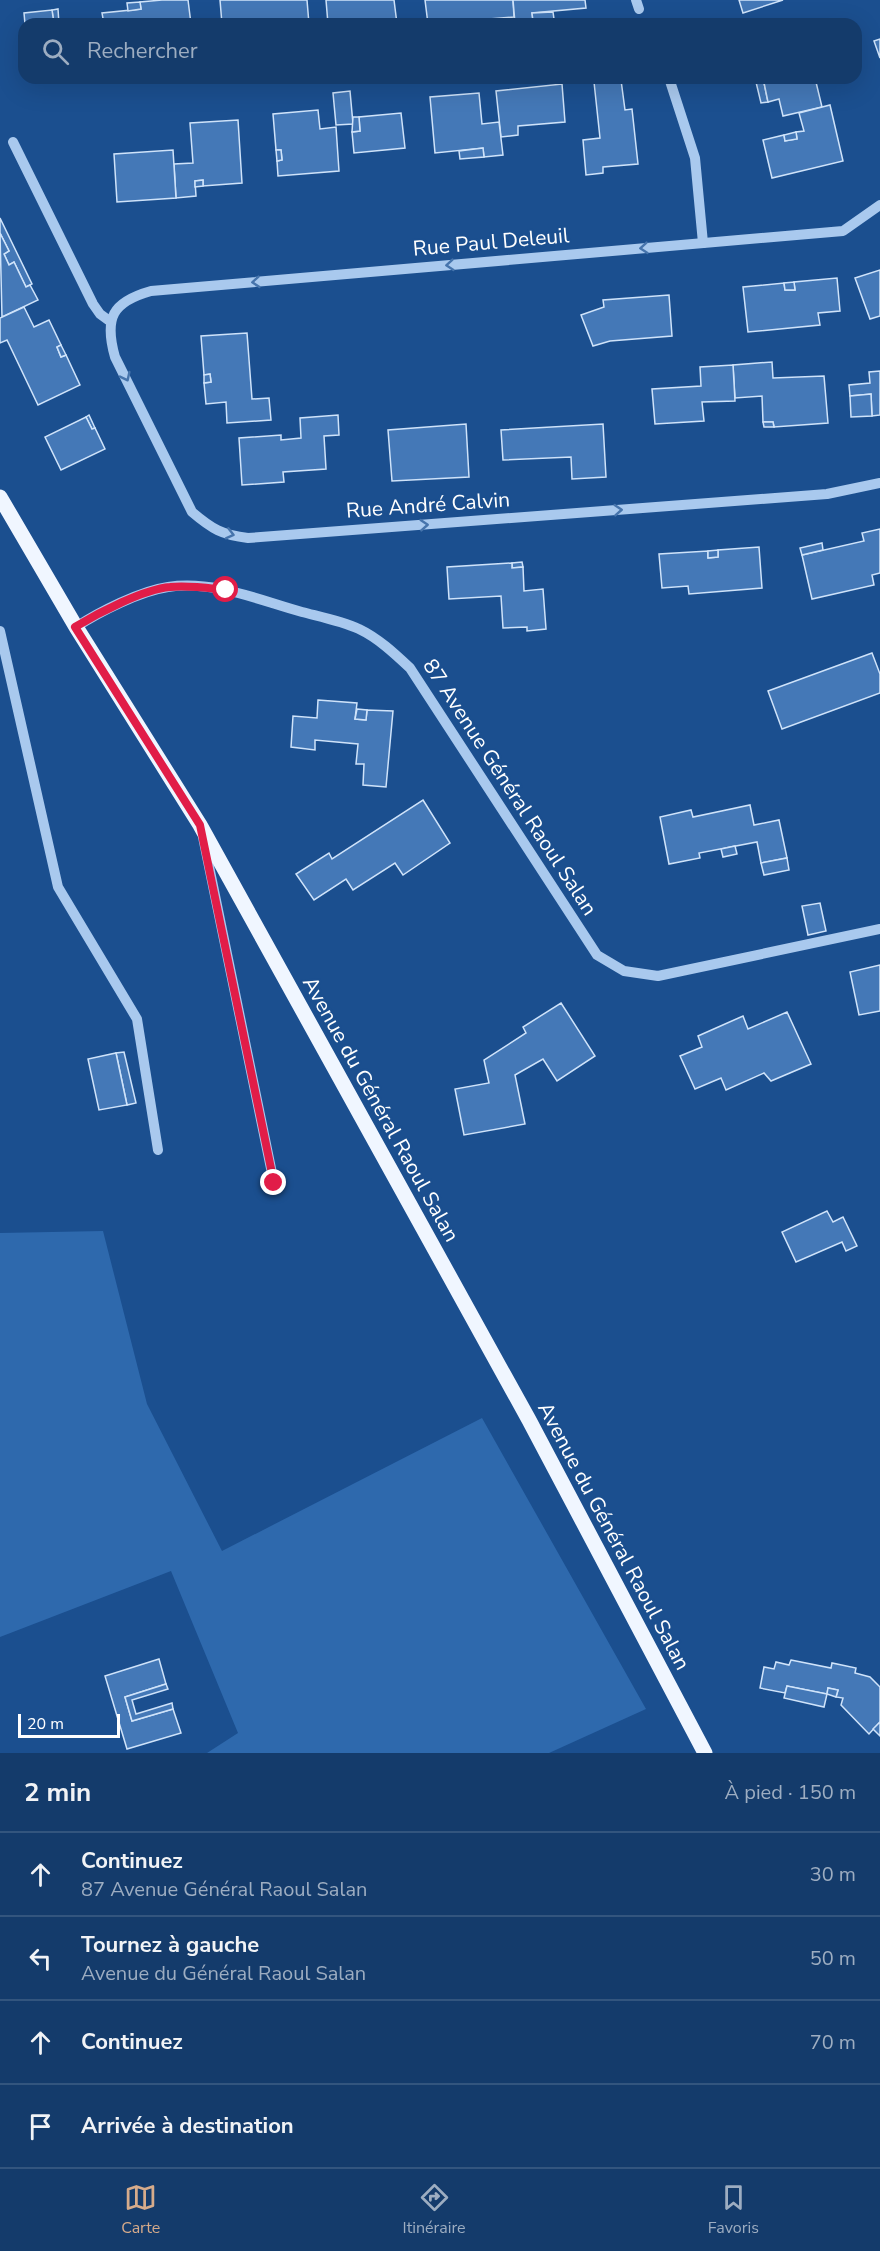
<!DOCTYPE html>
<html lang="fr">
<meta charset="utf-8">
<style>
body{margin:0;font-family:"Nunito Sans",sans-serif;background:#214673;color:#f1f3f6}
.scale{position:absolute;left:18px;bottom:15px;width:102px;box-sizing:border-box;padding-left:6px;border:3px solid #fff;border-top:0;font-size:16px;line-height:21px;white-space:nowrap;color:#fff;-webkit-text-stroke:4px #1b4f8f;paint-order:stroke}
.stop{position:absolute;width:18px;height:18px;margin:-14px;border:4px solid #e11d48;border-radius:50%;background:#fff}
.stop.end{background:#e11d48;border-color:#fff;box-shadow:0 2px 6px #0008}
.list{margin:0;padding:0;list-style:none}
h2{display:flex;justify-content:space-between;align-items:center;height:78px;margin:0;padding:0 24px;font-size:26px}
h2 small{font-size:20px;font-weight:400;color:#9dadc1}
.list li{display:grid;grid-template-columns:39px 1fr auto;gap:18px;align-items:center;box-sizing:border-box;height:84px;padding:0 24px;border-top:2px solid #33557e}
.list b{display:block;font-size:22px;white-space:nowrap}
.list p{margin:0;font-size:20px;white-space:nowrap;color:#9dadc1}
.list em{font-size:20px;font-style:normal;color:#9dadc1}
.icon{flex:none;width:33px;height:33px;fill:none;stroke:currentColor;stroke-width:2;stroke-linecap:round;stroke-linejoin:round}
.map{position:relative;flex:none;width:880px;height:1753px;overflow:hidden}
.search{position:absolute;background:#143b6b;box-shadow:0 6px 24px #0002;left:18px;right:18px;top:18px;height:66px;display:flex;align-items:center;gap:15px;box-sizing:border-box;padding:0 21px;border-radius:18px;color:#9dadc1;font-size:22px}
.sheet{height:414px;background:#143b6b}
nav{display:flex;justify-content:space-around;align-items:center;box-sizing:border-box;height:84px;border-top:2px solid #33557e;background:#143b6b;font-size:16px;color:#9dadc1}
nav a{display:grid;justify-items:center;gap:3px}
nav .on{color:#d6ab8b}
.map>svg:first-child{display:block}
.green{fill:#2e69ad}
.building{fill:#4478b7;stroke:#cfe3fa;stroke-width:1.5}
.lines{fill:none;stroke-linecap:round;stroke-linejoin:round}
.minor{stroke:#a9c9ee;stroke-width:10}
.major{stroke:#f0f6ff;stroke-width:15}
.oneway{stroke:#4674ac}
.route{stroke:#e11d48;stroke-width:8}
.labels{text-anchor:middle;stroke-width:4.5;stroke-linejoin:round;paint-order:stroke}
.street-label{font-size:21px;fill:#fff;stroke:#1b4f8f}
</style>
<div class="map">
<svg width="880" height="1753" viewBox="0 0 880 1753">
<rect width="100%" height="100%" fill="#1b4f8f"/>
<polygon class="green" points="103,1231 147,1404 222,1551 482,1418 646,1709 549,1753 207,1753 238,1733 171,1571 0,1637 0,1233"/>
<g class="building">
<polygon points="162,0 188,0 191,24 104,24 102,13 141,9 140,2"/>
<polygon points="220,0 307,0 309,24 289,24 289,21 275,22 275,24 222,24"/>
<polygon points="326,0 394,0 397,24 328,24"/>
<polygon points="425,0 513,0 514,17 428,24"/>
<polygon points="513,0 585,0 586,8 532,13 533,21 515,23"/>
<polygon points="739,0 783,0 743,13"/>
<polygon points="140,2 141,9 128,11 127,3"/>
<polygon points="58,9 59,24 54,24 52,10"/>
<polygon points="52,10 54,24 25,24 24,13"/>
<polygon points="553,12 554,19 533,21 532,13"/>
<polygon points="289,21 289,24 275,24 275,22"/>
<polygon points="880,39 880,58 874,41"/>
<polygon points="755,78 763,78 768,102 761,103"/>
<polygon points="763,78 815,78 822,107 783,116 779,99 768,102"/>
<polygon points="621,80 625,110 632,109 638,164 603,167 603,173 586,175 583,140 600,138 594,82"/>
<polygon points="562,84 565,122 518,126 518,135 501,137 496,91"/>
<polygon points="350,91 353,124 336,125 333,93"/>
<polygon points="479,93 482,124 499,122 503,155 484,157 483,148 435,153 430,97"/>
<polygon points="830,105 843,161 772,178 763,140 784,135 785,141 797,139 796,132 804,131 799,113"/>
<polygon points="318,110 320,129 336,127 339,171 278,176 277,161 282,160 281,150 276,150 273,114"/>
<polygon points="401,113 405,148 354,153 352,132 360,131 359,117"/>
<polygon points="353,117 359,117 360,131 352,132"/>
<polygon points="238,120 242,183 203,186 203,180 195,181 196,196 176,198 174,164 193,163 190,123"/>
<polygon points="796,132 797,139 785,141 784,135"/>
<polygon points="483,148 484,157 460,159 459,151"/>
<polygon points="173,150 176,198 117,202 114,154"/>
<polygon points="276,150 281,150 282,160 277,161"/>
<polygon points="203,180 203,186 195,187 195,181"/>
<polygon points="0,218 32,284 26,287 14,262 9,265 4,254 9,251 0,233"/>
<polygon points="0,233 9,251 4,254 9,265 14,262 26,287 30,285 38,300 2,317"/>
<polygon points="880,270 880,316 870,319 855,278"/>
<polygon points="837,278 840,311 818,313 820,325 748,332 743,287 784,283 785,290 795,290 794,282"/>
<polygon points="794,282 795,290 785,290 784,283"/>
<polygon points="669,295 672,336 610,341 593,346 581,315 604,307 603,300"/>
<polygon points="24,307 34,327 49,320 61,345 57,347 61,357 66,355 80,385 38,405 7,340 0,343 0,318"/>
<polygon points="247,333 252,399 269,398 271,420 227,423 226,402 206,404 204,383 211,382 210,374 204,375 201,336"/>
<polygon points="61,345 66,355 61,357 57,347"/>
<polygon points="772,362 773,378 824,376 828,423 774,427 773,422 763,422 762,396 735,398 733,365"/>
<polygon points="733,365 735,401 702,402 704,421 655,424 652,389 701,386 700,367"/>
<polygon points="880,371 880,415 872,416 871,394 850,396 849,385 870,383 869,372"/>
<polygon points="210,374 211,382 204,383 204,375"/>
<polygon points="871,394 872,416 851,417 850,396"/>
<polygon points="89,415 95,428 92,429 86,417"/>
<polygon points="338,415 339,435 324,436 326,469 283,472 284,482 242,485 239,438 281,435 281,440 301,438 300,418"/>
<polygon points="86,417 92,429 95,428 105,449 61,470 45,437"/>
<polygon points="763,422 773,422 774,427 764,427"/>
<polygon points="466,424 469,477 392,481 388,430"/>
<polygon points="603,424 606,477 572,479 571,457 503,460 501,430"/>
<polygon points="880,529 880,573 872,575 874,585 812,599 802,555 864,541 862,533"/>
<polygon points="822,543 823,550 802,555 800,548"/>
<polygon points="759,547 762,588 689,594 688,586 662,588 659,554 708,551 708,558 718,557 718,550"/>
<polygon points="718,550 718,557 708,558 708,551"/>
<polygon points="522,562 523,567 512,568 512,563"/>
<polygon points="512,563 512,568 523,567 524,591 543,589 546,629 527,631 527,627 503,628 501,596 449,599 447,567"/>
<polygon points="872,653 880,674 880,693 782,729 768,691"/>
<polygon points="318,700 357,703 355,719 366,720 367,710 393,711 386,787 363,785 364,764 356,764 358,744 315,740 315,750 291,747 293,716 317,718"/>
<polygon points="357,709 367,710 366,720 355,719"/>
<polygon points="423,800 450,843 403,875 395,863 353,890 346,879 314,900 296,874 329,853 332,859"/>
<polygon points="750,805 754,825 779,820 787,858 761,863 757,842 699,853 700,858 669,864 660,817 691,810 693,817"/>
<polygon points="735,846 737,854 723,857 721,849"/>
<polygon points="787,858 789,870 764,875 761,863"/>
<polygon points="820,903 826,931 808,935 802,906"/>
<polygon points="880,965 880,1011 859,1015 850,972"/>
<polygon points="561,1003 595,1056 557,1081 543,1059 515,1075 525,1124 464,1135 455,1089 489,1083 484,1060 526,1033 523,1027"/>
<polygon points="787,1012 811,1064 771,1081 764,1073 726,1090 721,1078 695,1089 680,1056 702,1047 698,1036 743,1016 748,1029"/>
<polygon points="124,1052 136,1103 127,1105 116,1053"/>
<polygon points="116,1053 127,1105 99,1110 88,1059"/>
<polygon points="827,1211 833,1222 843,1217 857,1246 846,1251 842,1242 796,1262 782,1232"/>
<polygon points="159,1659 166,1684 125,1697 132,1721 173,1709 181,1733 127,1749 105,1676"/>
<polygon points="791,1660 831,1668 832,1663 856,1668 855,1673 870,1677 880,1687 880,1722 869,1734 841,1705 843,1698 836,1697 838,1690 828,1688 827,1694 787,1686 785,1693 760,1688 764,1667 774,1669 776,1662 789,1665"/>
<polygon points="166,1684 168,1689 132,1700 136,1714 172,1703 173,1709 132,1721 125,1697"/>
<polygon points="787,1686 827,1694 824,1707 784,1698"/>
<polygon points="828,1688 838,1690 836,1697 827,1694"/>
<polygon points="880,1722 880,1736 873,1729"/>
</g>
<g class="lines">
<g class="minor">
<polyline points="636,0 639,9"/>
<polyline points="669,78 695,158 703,243"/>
<polyline points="13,142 93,304 100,314 111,322"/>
<path d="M 880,205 L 843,231 L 151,291 C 112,302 104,318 115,357 L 192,512 C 212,529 222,535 248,538 L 827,494 L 880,483"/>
<path d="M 76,627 C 99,612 140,591 168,587 C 213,580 259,600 302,612 C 321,617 341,621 359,629 C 378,638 394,653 410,668 L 597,955 L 624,971 L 658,976 L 880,929"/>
<polyline points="0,631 58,887 137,1019 158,1150"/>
<polyline points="203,837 274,1183"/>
</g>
<polyline class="major" points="0,497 76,627 200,825 529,1420 705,1753"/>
</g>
<defs><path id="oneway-chevron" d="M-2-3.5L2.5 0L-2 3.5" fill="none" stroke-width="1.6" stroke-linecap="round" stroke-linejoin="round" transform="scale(1.5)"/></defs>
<g class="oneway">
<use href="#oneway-chevron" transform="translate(644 248) rotate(175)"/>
<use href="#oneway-chevron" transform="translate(450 265) rotate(175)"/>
<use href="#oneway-chevron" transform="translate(256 282) rotate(175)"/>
<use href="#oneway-chevron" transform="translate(126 377) rotate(64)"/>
<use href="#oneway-chevron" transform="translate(618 510) rotate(-4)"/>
<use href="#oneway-chevron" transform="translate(424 525) rotate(-4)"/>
<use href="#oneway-chevron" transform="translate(230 534) rotate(14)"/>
</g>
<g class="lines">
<path class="route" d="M 226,590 C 207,588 189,585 170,587 C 144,589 98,613 75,627 L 200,825 L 274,1183"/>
</g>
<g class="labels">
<g class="street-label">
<text transform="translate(491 242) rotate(-5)" y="7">Rue Paul Deleuil</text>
<text transform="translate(428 505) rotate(-4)" y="7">Rue André Calvin</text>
<text transform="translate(510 787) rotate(57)" y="7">87 Avenue Général Raoul Salan</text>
<text transform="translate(381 1109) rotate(61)" y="7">Avenue du Général Raoul Salan</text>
<text transform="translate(614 1536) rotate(62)" y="7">Avenue du Général Raoul Salan</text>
</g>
</g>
</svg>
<div class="scale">20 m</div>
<div class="stop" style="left:226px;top:590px"></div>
<div class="stop end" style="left:274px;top:1183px"></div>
<div class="search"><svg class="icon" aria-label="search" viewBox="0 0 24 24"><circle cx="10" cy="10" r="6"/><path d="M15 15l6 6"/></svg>Rechercher</div>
</div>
<section class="sheet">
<h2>2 min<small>À pied · 150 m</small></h2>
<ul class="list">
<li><svg class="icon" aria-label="ahead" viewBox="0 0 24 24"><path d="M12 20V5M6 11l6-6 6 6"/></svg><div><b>Continuez</b><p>87 Avenue Général Raoul Salan</p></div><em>30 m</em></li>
<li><svg class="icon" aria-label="left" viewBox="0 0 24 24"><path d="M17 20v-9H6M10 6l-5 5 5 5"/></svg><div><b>Tournez à gauche</b><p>Avenue du Général Raoul Salan</p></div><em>50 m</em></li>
<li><svg class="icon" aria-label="ahead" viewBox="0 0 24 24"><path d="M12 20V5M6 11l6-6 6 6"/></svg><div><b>Continuez</b></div><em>70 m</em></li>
<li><svg class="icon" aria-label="arrive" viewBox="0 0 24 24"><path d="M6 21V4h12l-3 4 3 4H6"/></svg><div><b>Arrivée à destination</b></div></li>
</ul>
</section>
<nav>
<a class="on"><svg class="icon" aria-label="map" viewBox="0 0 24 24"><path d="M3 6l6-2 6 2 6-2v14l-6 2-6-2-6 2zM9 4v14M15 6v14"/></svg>Carte</a>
<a><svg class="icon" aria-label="directions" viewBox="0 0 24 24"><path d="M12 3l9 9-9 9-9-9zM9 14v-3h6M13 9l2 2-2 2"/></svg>Itinéraire</a>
<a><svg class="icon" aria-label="saved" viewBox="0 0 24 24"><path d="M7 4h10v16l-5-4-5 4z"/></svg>Favoris</a>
</nav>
